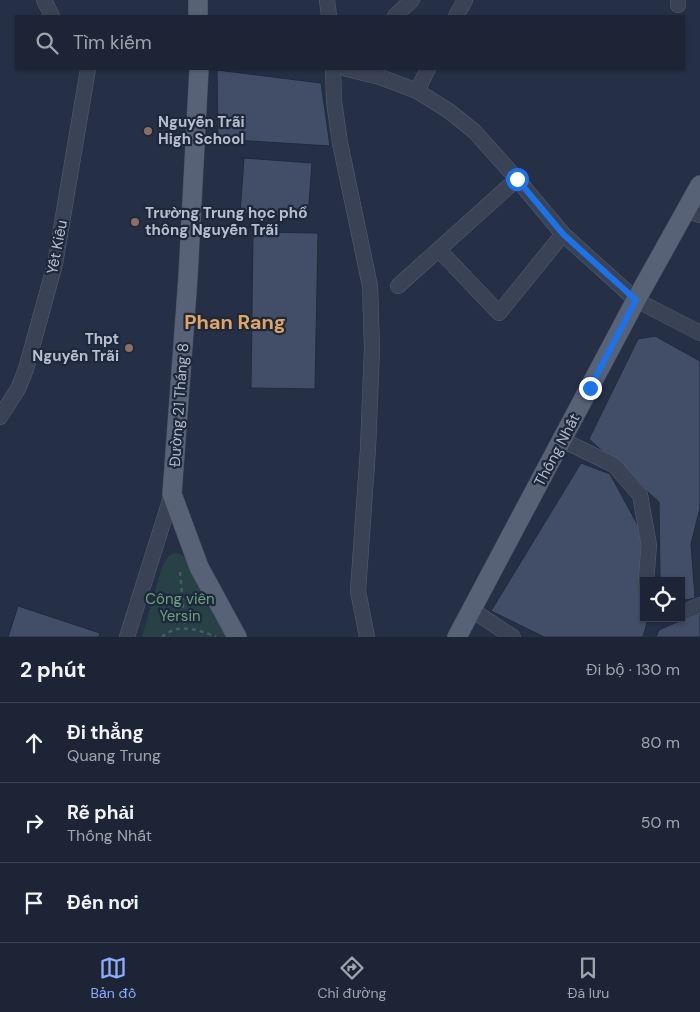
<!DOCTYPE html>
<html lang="vi">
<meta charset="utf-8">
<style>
body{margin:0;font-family:"DM Sans",sans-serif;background:#252c3d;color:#f1f3f6}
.controls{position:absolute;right:15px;bottom:15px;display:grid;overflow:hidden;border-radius:0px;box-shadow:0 1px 4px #0004}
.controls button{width:45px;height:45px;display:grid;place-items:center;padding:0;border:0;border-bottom:1px solid #3a4150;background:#1c2435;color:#f1f3f6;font:25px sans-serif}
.stop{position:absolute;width:15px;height:15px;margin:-11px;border:4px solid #1a73e8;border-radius:50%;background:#fff}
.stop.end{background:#1a73e8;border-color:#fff;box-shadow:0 1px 5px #0008}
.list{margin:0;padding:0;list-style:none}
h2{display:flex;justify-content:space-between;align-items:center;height:65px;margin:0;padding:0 20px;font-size:21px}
h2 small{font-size:16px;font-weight:400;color:#a0a4ad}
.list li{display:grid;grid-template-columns:32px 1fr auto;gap:15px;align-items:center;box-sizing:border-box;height:80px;padding:0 20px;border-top:1px solid #3a4150}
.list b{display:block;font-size:19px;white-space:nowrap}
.list p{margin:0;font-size:16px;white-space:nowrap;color:#a0a4ad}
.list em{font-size:16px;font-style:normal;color:#a0a4ad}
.icon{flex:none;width:28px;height:28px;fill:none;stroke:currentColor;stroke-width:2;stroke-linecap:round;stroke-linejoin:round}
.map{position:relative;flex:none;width:700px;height:637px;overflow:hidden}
.search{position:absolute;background:#1c2435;box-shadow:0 1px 4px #0004;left:15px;right:15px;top:15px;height:55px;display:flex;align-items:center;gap:12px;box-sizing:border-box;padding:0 18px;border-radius:0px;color:#a0a4ad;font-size:19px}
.sheet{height:305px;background:#1c2435}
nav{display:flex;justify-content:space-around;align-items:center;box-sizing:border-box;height:70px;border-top:1px solid #3a4150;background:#1c2435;font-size:14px;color:#a0a4ad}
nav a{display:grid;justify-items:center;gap:2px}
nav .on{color:#8daeff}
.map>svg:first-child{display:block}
.green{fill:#274147}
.building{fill:#424d67;stroke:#202a3d}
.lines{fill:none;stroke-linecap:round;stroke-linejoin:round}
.minor-casing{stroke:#555e70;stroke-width:16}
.major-casing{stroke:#434c5f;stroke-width:20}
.path{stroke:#465e63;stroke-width:2.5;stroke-dasharray:4 4;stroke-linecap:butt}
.minor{stroke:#3a4356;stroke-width:15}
.major{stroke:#586276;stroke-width:19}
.route{stroke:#1a73e8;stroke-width:6}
.education-dot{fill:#8d6e63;stroke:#1e283b;stroke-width:2}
.labels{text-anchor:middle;stroke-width:4.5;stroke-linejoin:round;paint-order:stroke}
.poi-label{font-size:15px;font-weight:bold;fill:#b8becf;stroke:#1e283b;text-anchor:start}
.street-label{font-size:15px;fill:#b8becf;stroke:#1e283b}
.park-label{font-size:15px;fill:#6da27e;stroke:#1e283b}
.district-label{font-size:20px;font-weight:bold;fill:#e1a461;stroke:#1e283b}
</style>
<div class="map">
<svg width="700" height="637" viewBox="0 0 700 637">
<rect width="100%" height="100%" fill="#253047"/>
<polygon class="green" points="174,553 181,554 190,563 227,637 142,637 162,567 167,558"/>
<g class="building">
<polygon points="217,70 321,83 330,146 218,139"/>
<polygon points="244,158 312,163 308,218 240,213"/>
<polygon points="253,232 318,233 315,389 251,388"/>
<polygon points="655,336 700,361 700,508 691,544 695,598 681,601 681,581 660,581 659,502 589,439 638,339"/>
<polygon points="581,463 610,474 641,531 644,618 648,619 643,637 544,637 491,611"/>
<polygon points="18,606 100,633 99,637 8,637"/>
<polygon points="700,612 700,637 656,637 659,630"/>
</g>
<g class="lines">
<g class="minor-casing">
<g id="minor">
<polyline points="44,0 52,16"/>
<polyline points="327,0 329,16"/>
<polyline points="678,5 678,0"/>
<polyline points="395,16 412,0"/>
<polyline points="456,16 465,0"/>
<polyline points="333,69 334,101 340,143 370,286 372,348 368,449 358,591 367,637"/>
<polyline points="347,69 380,77 417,91 449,111 474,131 517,179 563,234 636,300 700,333"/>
<polyline points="417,91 428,69"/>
<polyline points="686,210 700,215"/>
<polyline points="439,250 499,313 563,234"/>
<polyline points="398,286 517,179"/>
<polyline points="0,417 18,389 26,369 55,264 88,69"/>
<polyline points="562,440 614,465 640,495 649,545 646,581"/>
<polyline points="472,610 513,637"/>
<polyline points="681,613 700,605"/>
<polyline points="127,637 172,494"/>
</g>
</g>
<g class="major-casing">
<g id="major">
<polyline points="198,0 198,16"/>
<polyline points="199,69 188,277 172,494 199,567 237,637"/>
<polyline points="457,637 636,300 700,185"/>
</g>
</g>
<g class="path">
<polyline points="180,572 185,628"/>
<path d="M 162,637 C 177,623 198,629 216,637"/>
</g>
<use href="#minor" class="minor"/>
<use href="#major" class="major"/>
</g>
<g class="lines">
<polyline class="route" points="517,179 563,234 636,300 590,388"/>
</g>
<g class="education-dot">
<circle cx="148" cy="131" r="5"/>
<circle cx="135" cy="222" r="5"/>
<circle cx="129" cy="348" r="5"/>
</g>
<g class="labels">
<g class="poi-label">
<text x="158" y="127">Nguyễn Trãi<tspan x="158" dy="17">High School</tspan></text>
<text x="145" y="218">Trường Trung học phổ<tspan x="145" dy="17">thông Nguyễn Trãi</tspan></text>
<text x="119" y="344" text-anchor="end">Thpt<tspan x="119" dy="17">Nguyễn Trãi</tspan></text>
</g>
<g class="street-label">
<text transform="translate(57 247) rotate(-79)" y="5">Yết Kiêu</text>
<text transform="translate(179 405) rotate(-86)" y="5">Đường 21 Tháng 8</text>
<text transform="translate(557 450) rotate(-62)" y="5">Thống Nhất</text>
</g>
<g class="park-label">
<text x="180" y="604">Công viên<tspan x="180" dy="17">Yersin</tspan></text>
</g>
<g class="district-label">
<text x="235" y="329">Phan Rang</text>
</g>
</g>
</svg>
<div class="controls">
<button><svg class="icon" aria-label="locate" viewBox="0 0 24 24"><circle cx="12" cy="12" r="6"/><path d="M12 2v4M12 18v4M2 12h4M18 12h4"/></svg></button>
</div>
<div class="stop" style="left:517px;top:179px"></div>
<div class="stop end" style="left:590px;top:388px"></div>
<div class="search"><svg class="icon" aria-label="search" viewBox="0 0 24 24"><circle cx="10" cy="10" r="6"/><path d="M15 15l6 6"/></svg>Tìm kiếm</div>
</div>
<section class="sheet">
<h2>2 phút<small>Đi bộ · 130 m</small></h2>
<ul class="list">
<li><svg class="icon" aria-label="ahead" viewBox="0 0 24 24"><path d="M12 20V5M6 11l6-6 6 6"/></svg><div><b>Đi thẳng</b><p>Quang Trung</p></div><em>80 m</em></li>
<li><svg class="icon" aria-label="right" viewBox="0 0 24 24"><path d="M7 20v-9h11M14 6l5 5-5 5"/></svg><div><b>Rẽ phải</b><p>Thống Nhất</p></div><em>50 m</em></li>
<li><svg class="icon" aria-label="arrive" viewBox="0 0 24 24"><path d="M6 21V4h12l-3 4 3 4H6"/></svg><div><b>Đến nơi</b></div></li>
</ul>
</section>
<nav>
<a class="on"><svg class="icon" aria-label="map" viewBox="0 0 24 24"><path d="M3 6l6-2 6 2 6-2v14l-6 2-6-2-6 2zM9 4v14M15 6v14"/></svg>Bản đồ</a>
<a><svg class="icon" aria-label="directions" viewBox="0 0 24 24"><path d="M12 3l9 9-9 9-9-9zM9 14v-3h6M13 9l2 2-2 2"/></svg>Chỉ đường</a>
<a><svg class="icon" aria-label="saved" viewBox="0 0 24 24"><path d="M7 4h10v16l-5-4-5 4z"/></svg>Đã lưu</a>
</nav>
